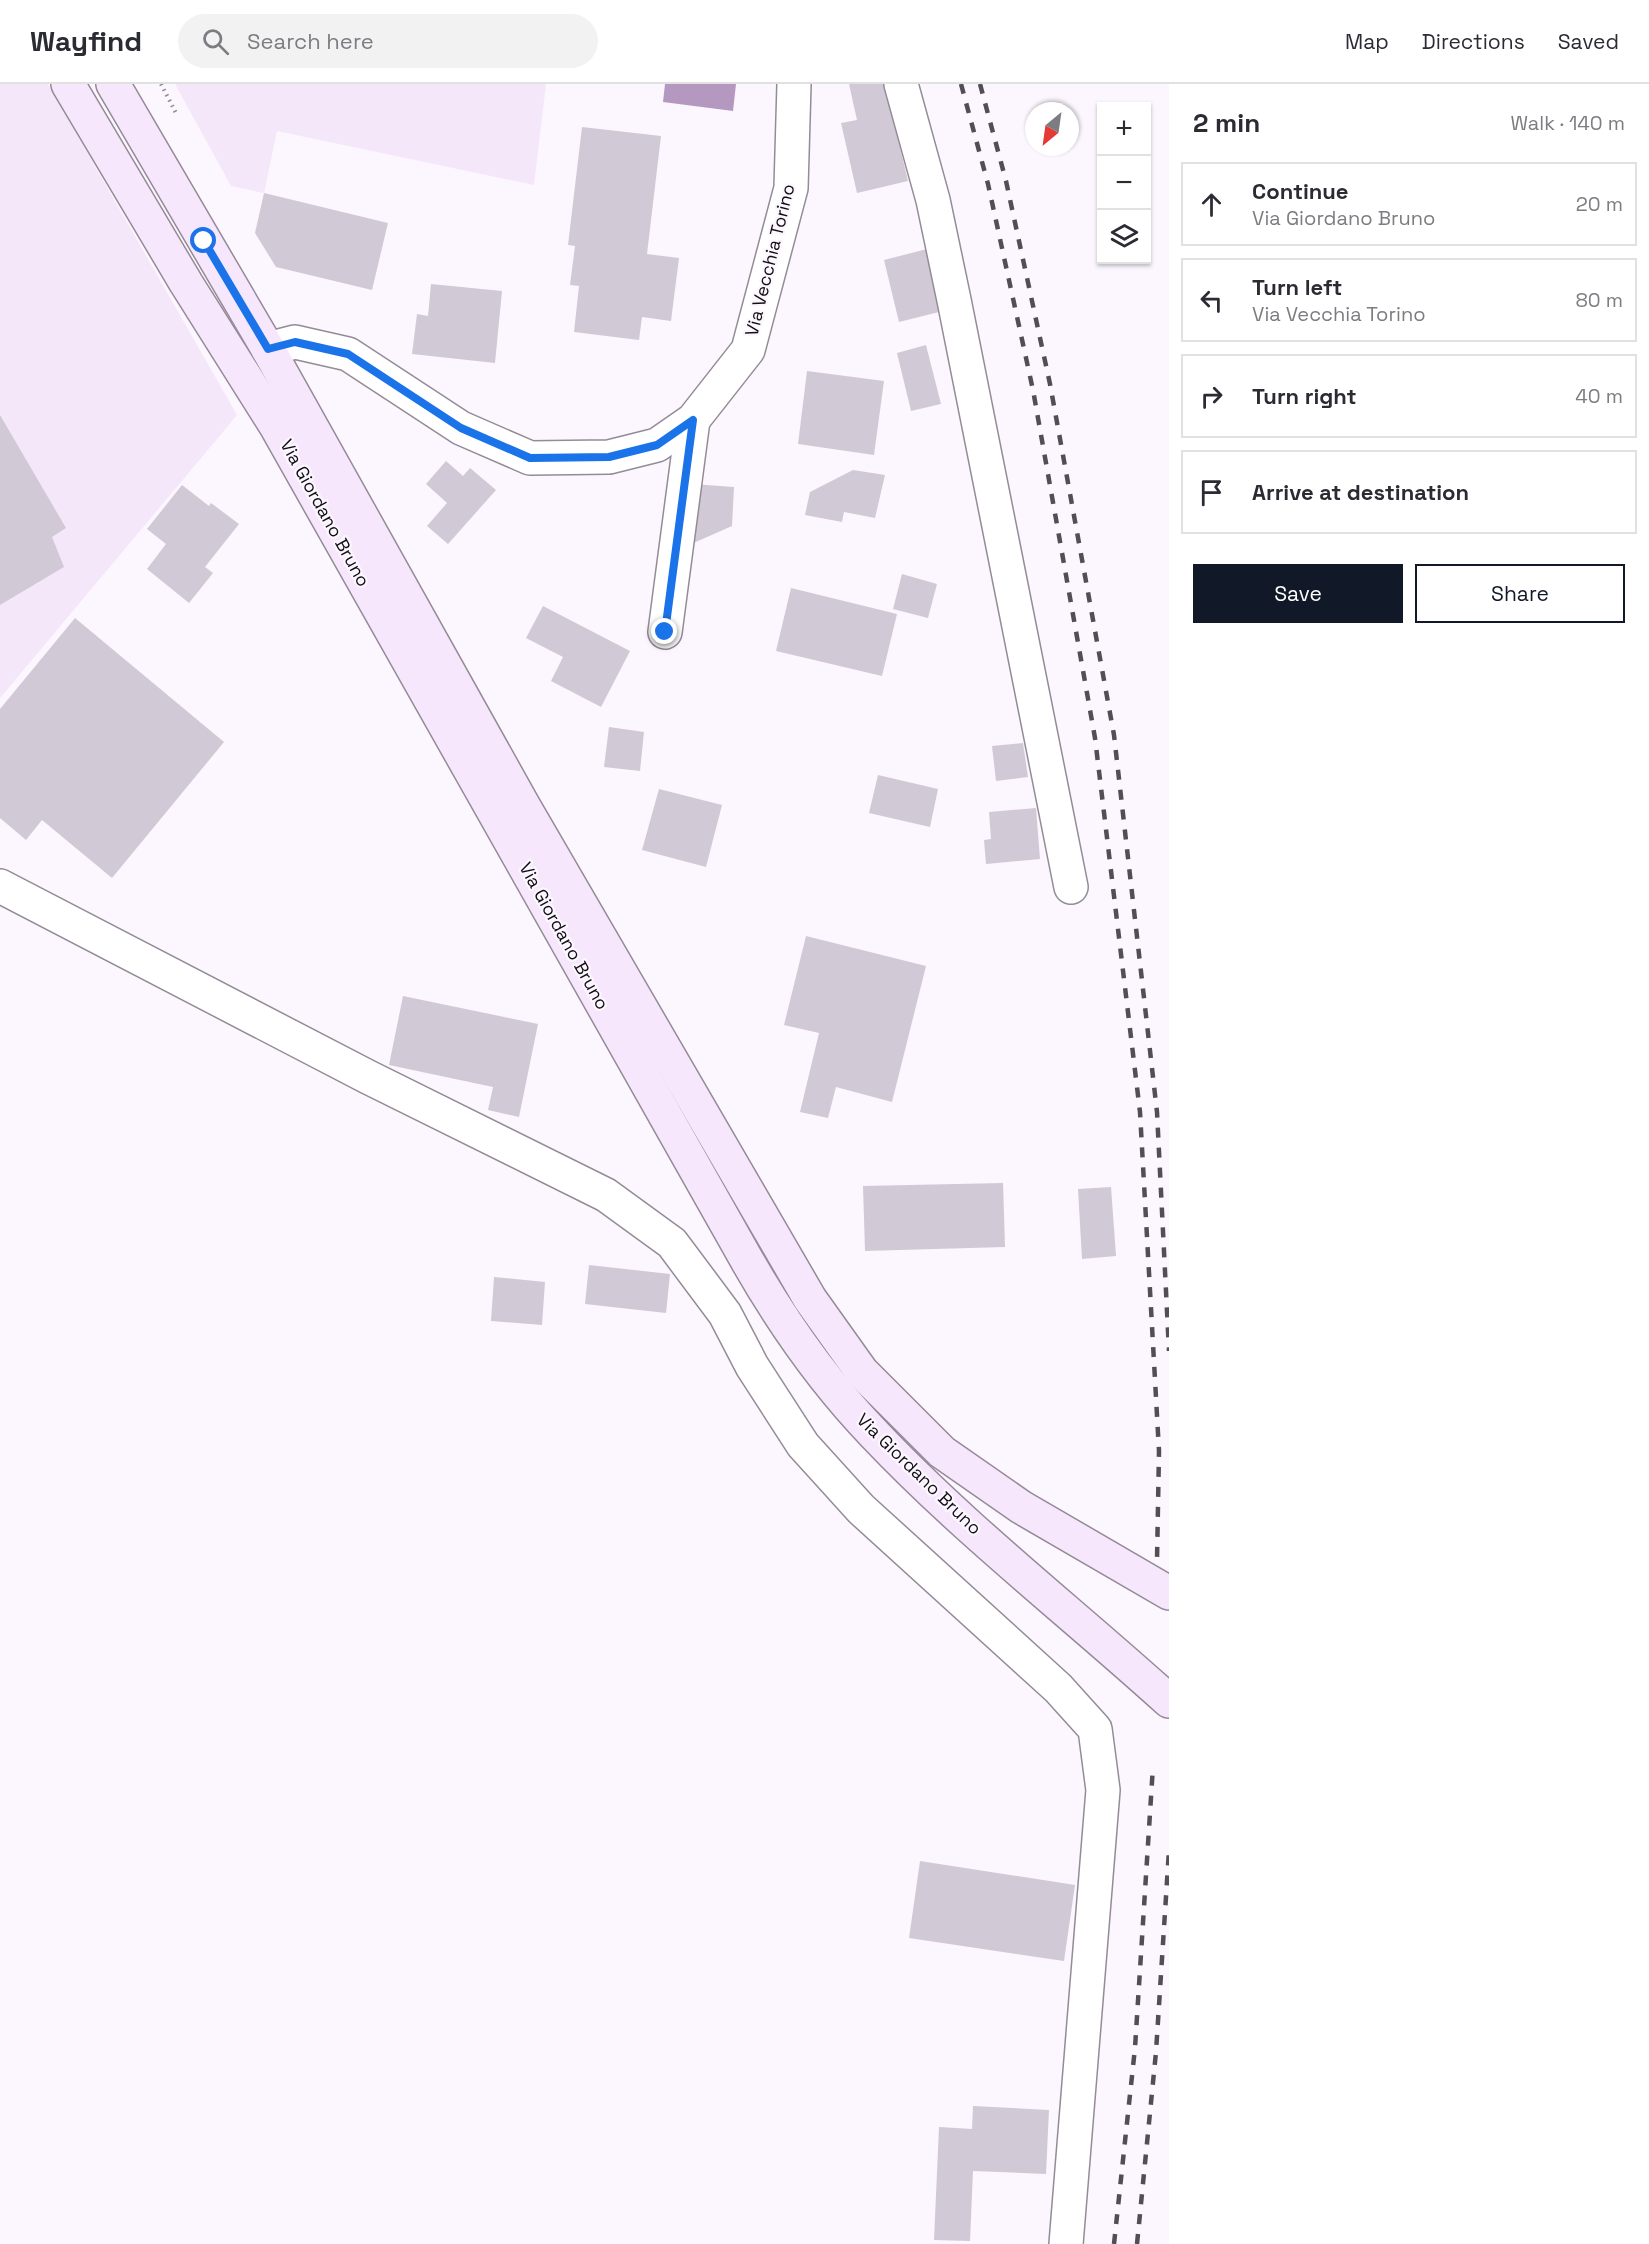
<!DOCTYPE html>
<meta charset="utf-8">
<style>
body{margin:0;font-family:"Space Grotesk",sans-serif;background:#f2f2f3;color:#2b2b33}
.controls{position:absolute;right:18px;top:18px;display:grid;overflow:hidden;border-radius:0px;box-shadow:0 2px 4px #0004}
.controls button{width:54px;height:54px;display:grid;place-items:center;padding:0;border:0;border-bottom:2px solid #e1e1e2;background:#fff;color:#2b2b33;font:30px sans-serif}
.compass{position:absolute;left:1025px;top:18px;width:54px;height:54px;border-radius:50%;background:#fff;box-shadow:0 2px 4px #0004;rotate:209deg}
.stop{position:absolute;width:18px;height:18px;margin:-14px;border:4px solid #1a73e8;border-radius:50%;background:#fff}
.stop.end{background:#1a73e8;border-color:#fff;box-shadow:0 2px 6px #0008}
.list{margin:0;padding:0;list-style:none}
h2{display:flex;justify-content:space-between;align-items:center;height:78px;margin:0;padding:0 24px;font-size:26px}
h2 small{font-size:20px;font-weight:400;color:#7c7c81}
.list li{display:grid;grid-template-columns:39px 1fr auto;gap:18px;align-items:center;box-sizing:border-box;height:84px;margin:0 12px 12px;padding:0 12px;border:2px solid #e1e1e2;border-radius:0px}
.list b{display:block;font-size:22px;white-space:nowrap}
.list p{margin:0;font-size:20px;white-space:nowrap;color:#7c7c81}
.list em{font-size:20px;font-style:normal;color:#7c7c81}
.actions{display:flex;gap:12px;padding:18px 24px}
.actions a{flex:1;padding:14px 0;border:2px solid #111827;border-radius:0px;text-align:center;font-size:21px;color:#111827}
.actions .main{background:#111827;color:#fff}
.icon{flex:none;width:33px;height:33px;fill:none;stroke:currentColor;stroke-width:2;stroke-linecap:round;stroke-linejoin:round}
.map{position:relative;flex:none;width:1169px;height:2160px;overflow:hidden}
header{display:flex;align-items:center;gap:36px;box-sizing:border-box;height:84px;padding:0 30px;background:#fff;border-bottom:2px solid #e1e1e2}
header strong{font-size:28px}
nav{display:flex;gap:33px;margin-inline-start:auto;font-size:21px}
.search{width:420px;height:54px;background:#f2f2f3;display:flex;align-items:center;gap:15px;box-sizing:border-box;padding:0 21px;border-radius:33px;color:#7c7c81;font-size:22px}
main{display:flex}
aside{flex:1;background:#fff}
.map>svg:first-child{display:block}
.built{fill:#f5e7fa}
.water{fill:#b598c0}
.building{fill:#d2c9d6}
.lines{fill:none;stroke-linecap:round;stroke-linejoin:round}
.minor-casing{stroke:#948b97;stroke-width:36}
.secondary-casing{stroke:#948b97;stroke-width:36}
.path{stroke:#8d898f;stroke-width:4;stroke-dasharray:1.5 4.5;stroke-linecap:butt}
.minor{stroke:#fff;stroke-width:33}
.secondary{stroke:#f7e7fd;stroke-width:33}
.rail{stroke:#524e54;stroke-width:4.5;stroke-dasharray:10 10;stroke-linecap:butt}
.route{stroke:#1a73e8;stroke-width:8}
.labels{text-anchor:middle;stroke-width:4.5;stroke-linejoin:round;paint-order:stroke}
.street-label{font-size:18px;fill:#110e13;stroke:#fcf6fe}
</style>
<header>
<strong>Wayfind</strong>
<div class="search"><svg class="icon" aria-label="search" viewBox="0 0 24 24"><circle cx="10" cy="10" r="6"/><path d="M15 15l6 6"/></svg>Search here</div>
<nav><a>Map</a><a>Directions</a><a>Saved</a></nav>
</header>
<main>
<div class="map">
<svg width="1169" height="2160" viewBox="0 0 1169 2160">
<rect width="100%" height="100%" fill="#fcf6fe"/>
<g class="built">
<polygon points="0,0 48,0 237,331 0,614"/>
<polygon points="175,0 546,0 534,101 277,47 264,109 231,102"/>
</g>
<polygon class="water" points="665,0 736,0 733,27 663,18"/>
<g class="building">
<polygon points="849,0 885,0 908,97 857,109 841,39 857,36"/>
<polygon points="582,43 661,52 647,170 679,174 671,237 642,233 639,256 574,248 579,202 570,201 575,162 568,161"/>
<polygon points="264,109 388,139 372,206 276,183 255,149"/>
<polygon points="927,165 943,227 899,238 884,176"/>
<polygon points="431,200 502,207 495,279 412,270 417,230 428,232"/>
<polygon points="926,261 941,320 911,327 897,269"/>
<polygon points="807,287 884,297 874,371 798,360"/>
<polygon points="0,331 66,444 52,453 64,483 0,521"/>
<polygon points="446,377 463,392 470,384 496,406 448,460 427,442 447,419 426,400"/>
<polygon points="853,386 885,391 875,434 844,428 842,438 805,431 810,408"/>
<polygon points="692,400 734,403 732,442 689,461"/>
<polygon points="182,401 209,422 211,419 239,440 205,483 213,489 189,519 147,485 166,460 147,445"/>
<polygon points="902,490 937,500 928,534 893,525"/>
<polygon points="791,504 897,530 882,592 776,567"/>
<polygon points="543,522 630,567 601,623 551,597 563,573 526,554"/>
<polygon points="75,534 224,658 112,794 42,736 26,756 0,734 0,625"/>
<polygon points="609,643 644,648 640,687 604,683"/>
<polygon points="1023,659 1028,693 996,697 992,662"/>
<polygon points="878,691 938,705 930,743 869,729"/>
<polygon points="659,705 722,721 706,783 642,766"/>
<polygon points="1036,724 1040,775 986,780 984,756 991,755 989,728"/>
<polygon points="806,852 926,882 892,1018 836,1003 828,1034 800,1028 819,949 784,941"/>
<polygon points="403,912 538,940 519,1033 488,1026 493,1003 389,981"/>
<polygon points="1003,1099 1005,1163 865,1167 863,1102"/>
<polygon points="1111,1103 1116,1172 1082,1175 1078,1105"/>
<polygon points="589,1181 670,1190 666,1229 585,1220"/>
<polygon points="494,1193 545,1198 542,1241 491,1237"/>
<polygon points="920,1777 1075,1801 1064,1877 909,1854"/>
<polygon points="973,2022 1049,2026 1046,2090 973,2087 970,2157 934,2156 939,2043 972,2045"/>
</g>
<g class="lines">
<g class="minor-casing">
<g id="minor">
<polyline points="901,0 933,116 954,216 1071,803"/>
<polyline points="268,265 295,258 348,270 461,344 530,374 609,373 657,361 693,336 748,266 791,104 794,0"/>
<polyline points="665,548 693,336"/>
<polyline points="0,802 368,993 606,1111 672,1159 725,1230 752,1282 803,1361 861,1425 1058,1604 1095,1645 1103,1706 1066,2160"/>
</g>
</g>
<g class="secondary-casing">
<g id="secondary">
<path d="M 68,0 L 186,199 L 276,342 L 744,1171 C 780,1235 824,1298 875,1351 C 965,1446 1072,1529 1169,1617"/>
<polyline points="113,0 268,265 523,721 810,1215 862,1288 942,1368 1021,1423 1169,1509"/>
</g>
</g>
<polyline class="path" points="161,0 177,31"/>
<use href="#minor" class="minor"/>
<use href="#secondary" class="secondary"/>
<g class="rail">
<polyline points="961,0 988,100 1033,306 1095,654 1140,1028 1159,1367 1157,1477"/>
<polyline points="980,0 1006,97 1050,300 1114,651 1157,1028 1169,1267"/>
<polyline points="1114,2160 1135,1964 1153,1682"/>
<polyline points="1137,2160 1156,1968 1169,1766"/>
</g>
</g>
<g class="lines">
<polyline class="route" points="204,157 268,265 295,258 348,270 461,344 530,374 609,373 657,361 693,336 665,548"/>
</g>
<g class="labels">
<g class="street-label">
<text transform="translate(770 176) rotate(-76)" y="6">Via Vecchia Torino</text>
<text transform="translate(325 429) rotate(61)" y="6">Via Giordano Bruno</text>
<text transform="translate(564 852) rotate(61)" y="6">Via Giordano Bruno</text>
<text transform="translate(919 1390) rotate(44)" y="6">Via Giordano Bruno</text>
</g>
</g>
</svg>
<div class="controls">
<button>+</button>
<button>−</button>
<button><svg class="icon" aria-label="layers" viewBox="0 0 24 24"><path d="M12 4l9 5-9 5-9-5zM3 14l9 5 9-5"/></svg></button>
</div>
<svg class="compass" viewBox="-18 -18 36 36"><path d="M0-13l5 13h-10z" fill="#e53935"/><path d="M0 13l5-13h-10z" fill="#7c7c81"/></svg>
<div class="stop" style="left:204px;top:157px"></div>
<div class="stop end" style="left:665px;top:548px"></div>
</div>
<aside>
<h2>2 min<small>Walk · 140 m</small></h2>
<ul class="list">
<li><svg class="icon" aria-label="ahead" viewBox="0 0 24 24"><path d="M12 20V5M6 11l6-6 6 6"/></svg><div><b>Continue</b><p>Via Giordano Bruno</p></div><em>20 m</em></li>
<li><svg class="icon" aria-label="left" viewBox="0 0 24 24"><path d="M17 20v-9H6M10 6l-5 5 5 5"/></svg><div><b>Turn left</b><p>Via Vecchia Torino</p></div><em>80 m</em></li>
<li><svg class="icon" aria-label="right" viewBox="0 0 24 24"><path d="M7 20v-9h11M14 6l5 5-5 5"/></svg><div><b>Turn right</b></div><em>40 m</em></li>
<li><svg class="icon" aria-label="arrive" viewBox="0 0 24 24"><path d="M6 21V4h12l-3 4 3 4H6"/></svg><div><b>Arrive at destination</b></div></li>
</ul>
<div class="actions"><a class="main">Save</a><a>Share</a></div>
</aside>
</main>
